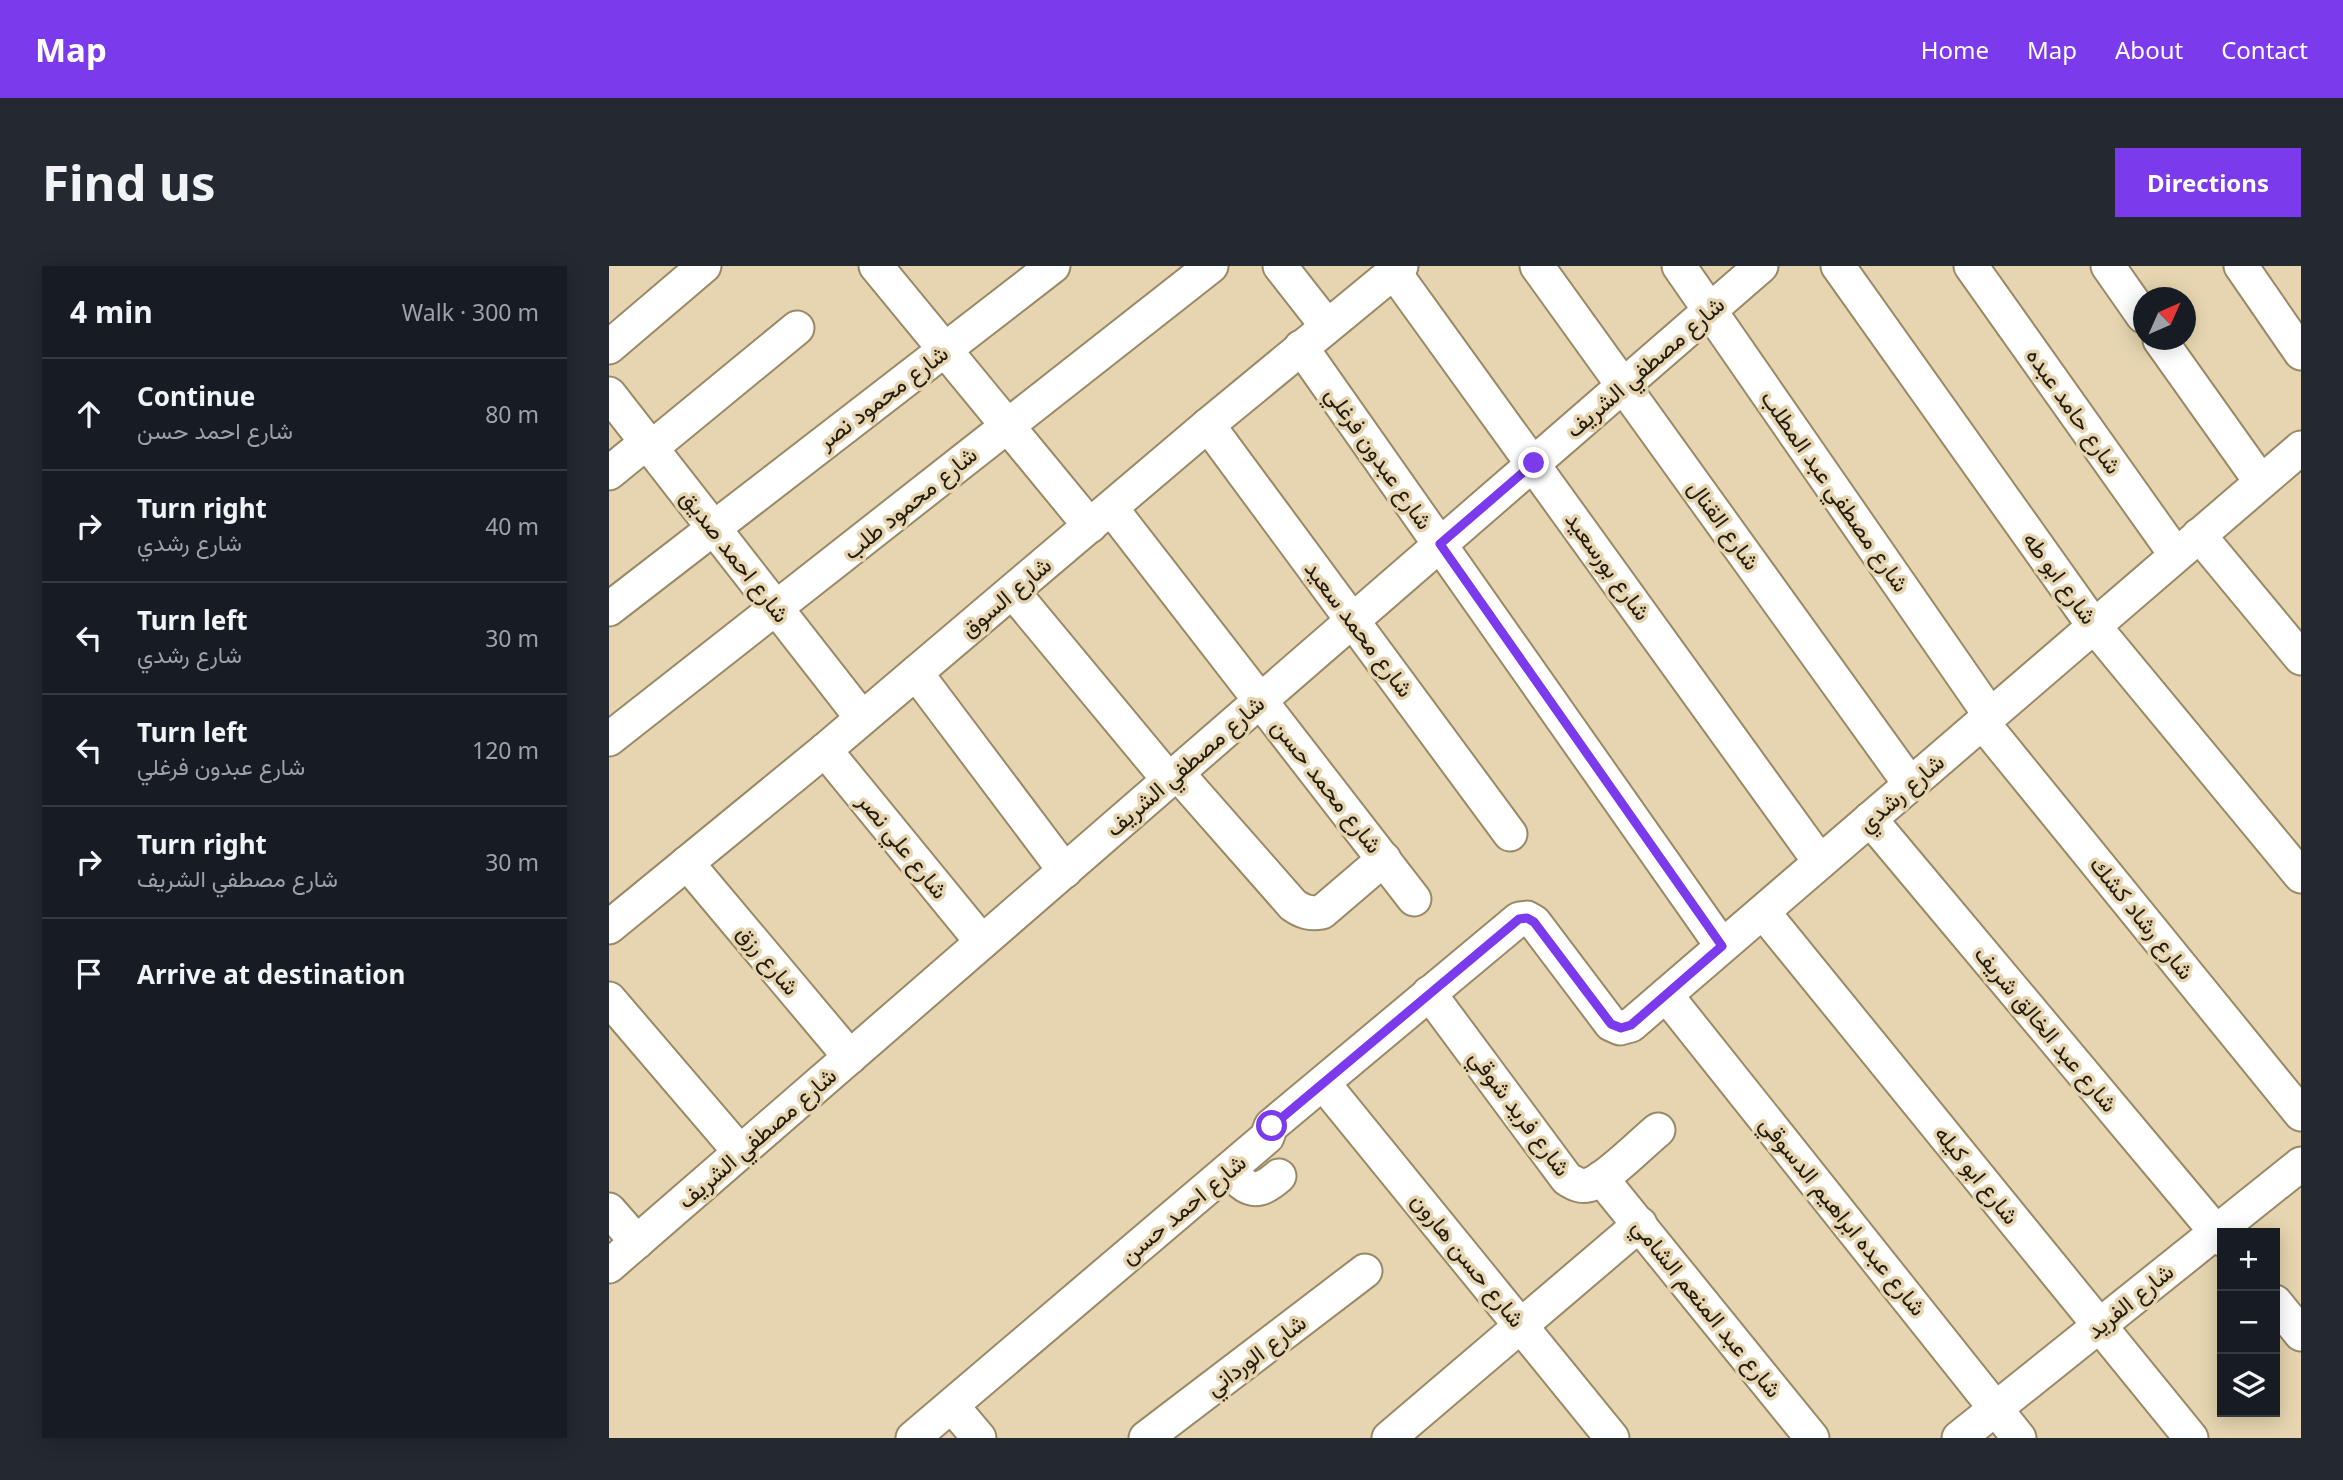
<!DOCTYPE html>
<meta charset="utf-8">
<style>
body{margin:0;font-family:"Noto Sans",Vazirmatn,sans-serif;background:#242831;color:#f1f3f6}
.controls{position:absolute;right:21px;bottom:21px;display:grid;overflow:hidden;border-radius:0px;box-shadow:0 4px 18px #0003}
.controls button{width:63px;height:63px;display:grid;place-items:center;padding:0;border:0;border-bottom:2px solid #363941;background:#171b24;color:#f1f3f6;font:35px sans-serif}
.compass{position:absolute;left:1524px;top:21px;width:63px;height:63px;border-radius:50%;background:#171b24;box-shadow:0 4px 18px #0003;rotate:45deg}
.stop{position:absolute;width:21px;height:21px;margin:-16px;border:5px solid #7c3aed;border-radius:50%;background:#fff}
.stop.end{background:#7c3aed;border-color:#fff;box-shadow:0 2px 7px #0008}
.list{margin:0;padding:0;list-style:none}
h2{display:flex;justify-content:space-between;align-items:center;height:91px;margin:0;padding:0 28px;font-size:30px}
h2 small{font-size:23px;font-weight:400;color:#9ea1a6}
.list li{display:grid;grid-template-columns:46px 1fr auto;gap:21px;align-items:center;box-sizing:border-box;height:112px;padding:0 28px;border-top:2px solid #363941}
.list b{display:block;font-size:26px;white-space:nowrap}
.list p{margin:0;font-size:23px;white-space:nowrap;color:#9ea1a6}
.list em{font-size:23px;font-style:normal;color:#9ea1a6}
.icon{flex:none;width:38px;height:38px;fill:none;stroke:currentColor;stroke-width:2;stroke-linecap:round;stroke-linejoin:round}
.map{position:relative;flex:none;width:1692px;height:1172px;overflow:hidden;border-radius:0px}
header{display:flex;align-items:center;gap:42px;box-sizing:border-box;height:98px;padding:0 35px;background:#7c3aed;color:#fff}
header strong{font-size:33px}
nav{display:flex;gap:38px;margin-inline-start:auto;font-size:24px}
.intro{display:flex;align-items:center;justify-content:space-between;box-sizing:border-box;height:168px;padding:0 42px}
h1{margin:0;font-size:49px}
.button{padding:18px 32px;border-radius:0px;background:#7c3aed;color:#fff;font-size:24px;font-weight:700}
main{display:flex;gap:42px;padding:0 42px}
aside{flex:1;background:#171b24;border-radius:0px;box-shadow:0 4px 18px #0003}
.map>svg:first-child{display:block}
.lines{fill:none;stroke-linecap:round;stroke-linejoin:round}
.street-casing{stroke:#998966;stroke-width:37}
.street{stroke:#fff;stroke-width:33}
.route{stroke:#7c3aed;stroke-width:9}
.labels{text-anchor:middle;stroke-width:7;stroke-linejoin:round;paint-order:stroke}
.street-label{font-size:23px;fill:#231d0f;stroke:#e6d5b0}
</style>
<header>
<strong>Map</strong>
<nav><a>Home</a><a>Map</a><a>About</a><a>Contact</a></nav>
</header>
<div class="intro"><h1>Find us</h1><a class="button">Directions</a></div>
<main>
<aside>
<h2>4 min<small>Walk · 300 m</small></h2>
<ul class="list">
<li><svg class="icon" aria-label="ahead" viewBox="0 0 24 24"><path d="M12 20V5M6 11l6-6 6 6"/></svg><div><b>Continue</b><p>شارع احمد حسن</p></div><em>80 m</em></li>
<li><svg class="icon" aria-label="right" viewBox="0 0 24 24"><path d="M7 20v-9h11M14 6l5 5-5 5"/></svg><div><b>Turn right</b><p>شارع رشدي</p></div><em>40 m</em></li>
<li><svg class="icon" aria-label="left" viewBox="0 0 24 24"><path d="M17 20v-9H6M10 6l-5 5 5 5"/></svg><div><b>Turn left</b><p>شارع رشدي</p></div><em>30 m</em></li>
<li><svg class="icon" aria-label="left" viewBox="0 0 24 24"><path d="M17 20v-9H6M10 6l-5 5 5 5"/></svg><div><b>Turn left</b><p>شارع عبدون فرغلي</p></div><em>120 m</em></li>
<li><svg class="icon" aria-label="right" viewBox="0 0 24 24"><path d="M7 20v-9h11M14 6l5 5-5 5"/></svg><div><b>Turn right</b><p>شارع مصطفي الشريف</p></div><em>30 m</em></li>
<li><svg class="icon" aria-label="arrive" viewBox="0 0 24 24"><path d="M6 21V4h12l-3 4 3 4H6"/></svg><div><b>Arrive at destination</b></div></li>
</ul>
</aside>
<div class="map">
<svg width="1692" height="1172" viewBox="0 0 1692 1172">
<rect width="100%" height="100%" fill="#e6d5b0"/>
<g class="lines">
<g class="street-casing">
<g id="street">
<polyline points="267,0 481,260"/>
<polyline points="671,0 718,60"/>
<polyline points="928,0 1301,518"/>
<polyline points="1070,0 1381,449"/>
<polyline points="1229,0 1485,360 1692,610"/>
<polyline points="1362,0 1567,289"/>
<polyline points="1499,0 1534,50"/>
<polyline points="1632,0 1692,87"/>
<polyline points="785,6 1211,596"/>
<polyline points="1551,74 1652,216"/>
<polyline points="0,81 95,0"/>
<polyline points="692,81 1113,680"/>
<polyline points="0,128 253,452"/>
<polyline points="599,159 901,568"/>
<polyline points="42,182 188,62"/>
<polyline points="0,207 38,176"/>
<polyline points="502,242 805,633"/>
<polyline points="1590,269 1692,392"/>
<polyline points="404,326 560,514"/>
<polyline points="0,343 444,0"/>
<polyline points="307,407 456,605"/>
<polyline points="1373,456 1692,848"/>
<polyline points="0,473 602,0"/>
<polyline points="216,484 373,676"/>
<path d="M 568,507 L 684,639 C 694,646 701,648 713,646 L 775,593"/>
<polyline points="1261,553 1613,973"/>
<polyline points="78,597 241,791"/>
<polyline points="1154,646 1582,1172"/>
<polyline points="0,661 216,484 599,159 792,0"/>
<path d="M 820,727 L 958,913 C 965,917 971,921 979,919 C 996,915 1034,876 1049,864"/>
<polyline points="1057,729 1410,1172"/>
<polyline points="0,733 131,886"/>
<polyline points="714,817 1003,1172"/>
<path d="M 620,904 C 639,925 647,930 670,910"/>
<polyline points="992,912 1203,1172"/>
<polyline points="0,944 28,976"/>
<polyline points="0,1000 1152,0"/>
<polyline points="1666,1036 1692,1068"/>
<polyline points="343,1140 370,1172"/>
<polyline points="304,1172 658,871 662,860 910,653 918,652 925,656 1002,758 1011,762 1022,759 1692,182"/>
<polyline points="537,1172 756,1005"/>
<polyline points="780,1172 1031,958"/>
<polyline points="1350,1172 1692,898"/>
</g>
</g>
<use href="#street" class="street"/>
</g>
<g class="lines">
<polyline class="route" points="663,860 910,653 918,652 925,656 1002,758 1012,762 1022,759 1113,680 831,278 925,197"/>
</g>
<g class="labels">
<g class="street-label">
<text transform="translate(1036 101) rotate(-41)" y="8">شارع مصطفي الشريف</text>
<text transform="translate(274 131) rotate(-37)" y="8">شارع محمود نصر</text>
<text transform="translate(1465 145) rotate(55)" y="8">شارع حامد عبده</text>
<text transform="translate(770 192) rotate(55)" y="8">شارع عبدون فرغلي</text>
<text transform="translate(1226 225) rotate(55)" y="8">شارع مصطفي عبد المطلب</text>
<text transform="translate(301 237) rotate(-39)" y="8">شارع محمود طلب</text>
<text transform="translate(1115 259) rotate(54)" y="8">شارع القنال</text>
<text transform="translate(126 290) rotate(52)" y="8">شارع احمد صديق</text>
<text transform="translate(999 300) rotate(54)" y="8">شارع بورسعيد</text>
<text transform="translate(1451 312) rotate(54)" y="8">شارع ابو طه</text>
<text transform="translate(397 331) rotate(-40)" y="8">شارع السوق</text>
<text transform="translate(750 363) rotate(53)" y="8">شارع محمد سعيد</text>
<text transform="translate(576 500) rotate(-41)" y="8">شارع مصطفي الشريف</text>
<text transform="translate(718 520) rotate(52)" y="8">شارع محمد حسن</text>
<text transform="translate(1292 527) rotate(-41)" y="8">شارع رشدي</text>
<text transform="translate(294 580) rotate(51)" y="8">شارع علي نصر</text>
<text transform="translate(1533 652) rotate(51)" y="8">شارع رشاد كشك</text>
<text transform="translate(159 694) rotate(50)" y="8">شارع رزق</text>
<text transform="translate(1437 763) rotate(50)" y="8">شارع عبد الخالق شريف</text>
<text transform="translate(911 847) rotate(53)" y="8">شارع فريد شوقي</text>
<text transform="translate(148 872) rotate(-41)" y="8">شارع مصطفي الشريف</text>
<text transform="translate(1368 909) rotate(51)" y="8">شارع ابو كيله</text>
<text transform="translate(574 943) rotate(-40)" y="8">شارع احمد حسن</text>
<text transform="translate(1234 950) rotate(51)" y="8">شارع عبده ابراهيم الدسوقي</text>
<text transform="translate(859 994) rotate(51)" y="8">شارع حسن هارون</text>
<text transform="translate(1521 1035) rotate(-39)" y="8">شارع الفريد</text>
<text transform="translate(1098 1042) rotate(51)" y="8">شارع عبد المنعم الشامي</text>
<text transform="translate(647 1089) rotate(-37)" y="8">شارع الورداني</text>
</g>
</g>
</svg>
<div class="controls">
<button>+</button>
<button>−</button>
<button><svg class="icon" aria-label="layers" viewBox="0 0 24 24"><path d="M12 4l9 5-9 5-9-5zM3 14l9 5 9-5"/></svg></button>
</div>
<svg class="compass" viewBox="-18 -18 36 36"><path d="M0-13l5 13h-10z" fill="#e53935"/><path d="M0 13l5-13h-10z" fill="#9ea1a6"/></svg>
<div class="stop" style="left:663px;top:860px"></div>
<div class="stop end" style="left:925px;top:197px"></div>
</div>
</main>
